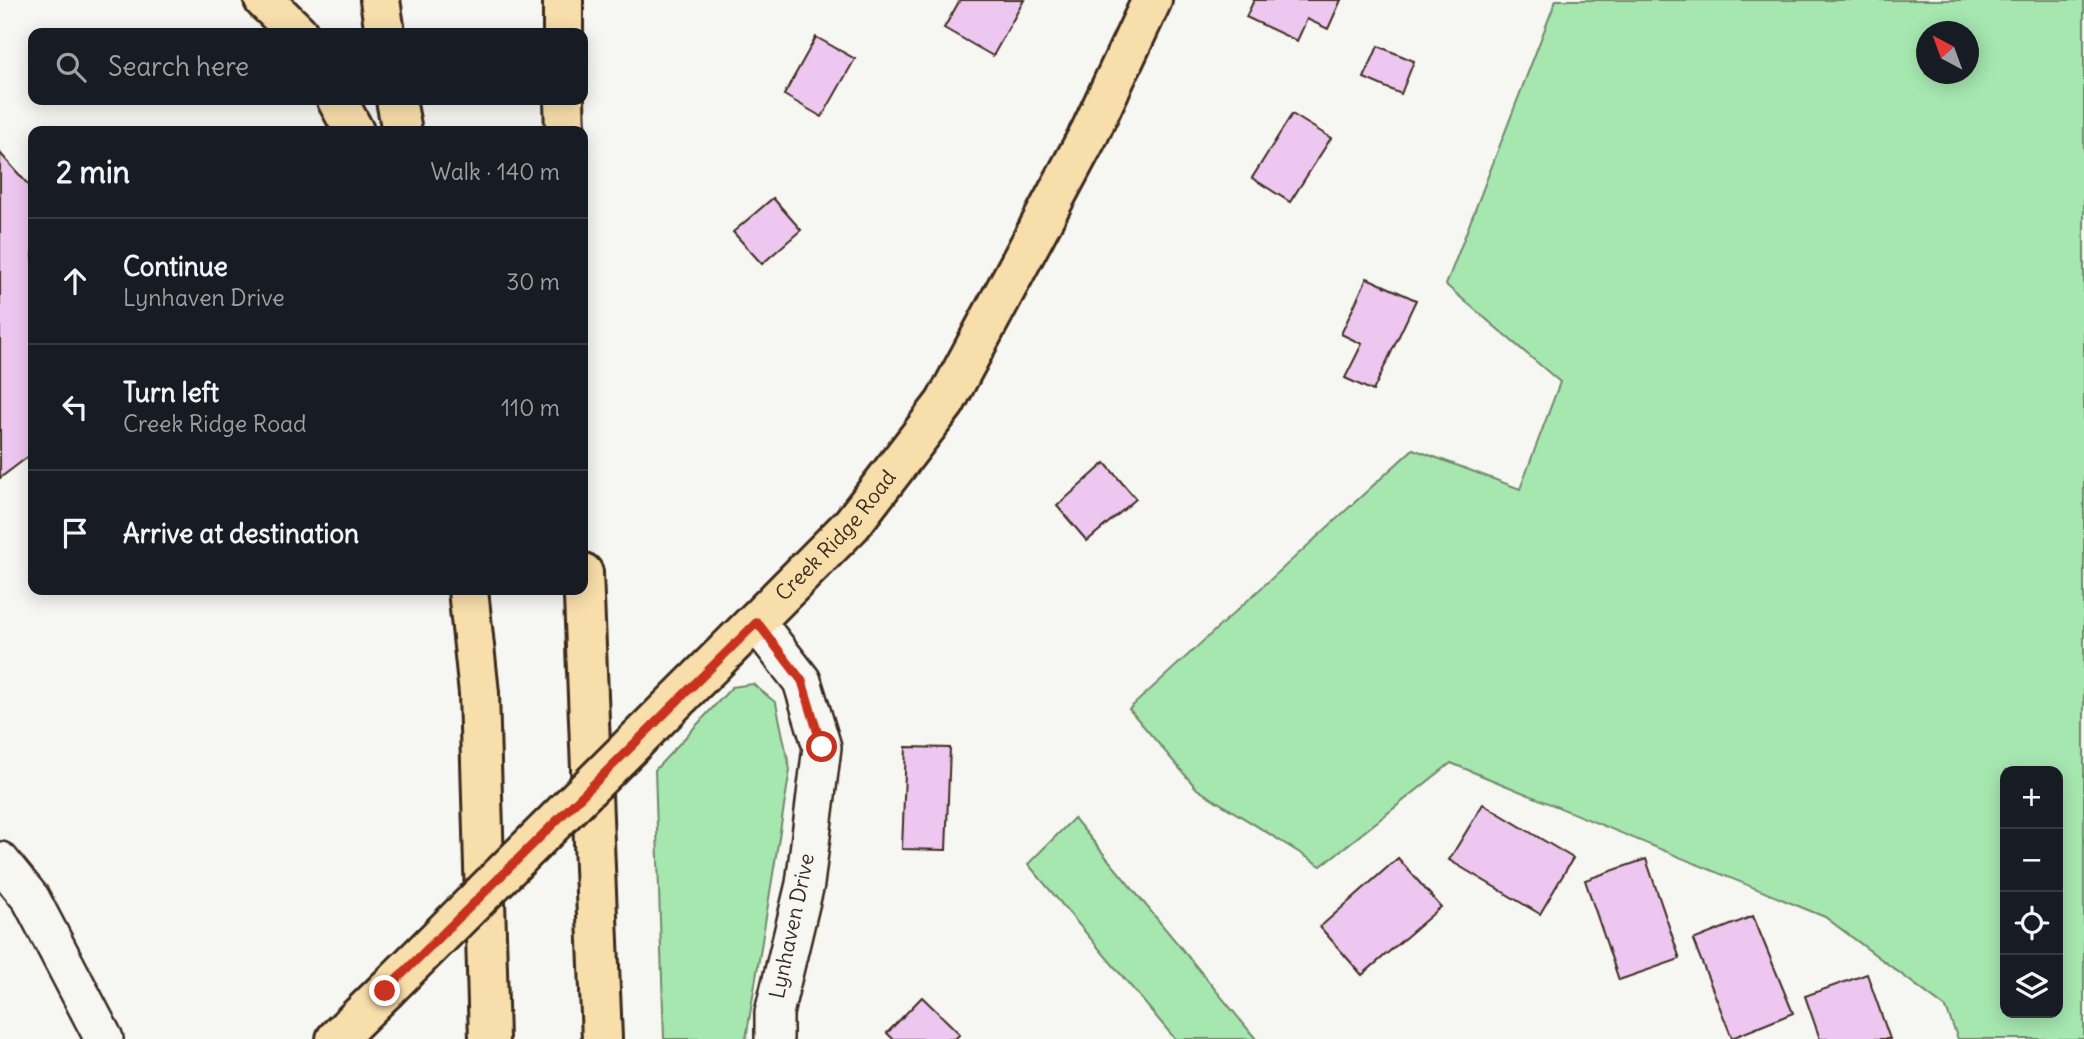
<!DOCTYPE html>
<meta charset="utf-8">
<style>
body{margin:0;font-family:Delius,sans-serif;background:#242831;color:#f1f3f6}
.controls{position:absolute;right:21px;bottom:21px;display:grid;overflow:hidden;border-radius:14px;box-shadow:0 4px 18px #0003}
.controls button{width:63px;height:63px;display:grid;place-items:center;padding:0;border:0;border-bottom:2px solid #363941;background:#171b24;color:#f1f3f6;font:35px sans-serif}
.compass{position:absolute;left:1916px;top:21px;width:63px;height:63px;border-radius:50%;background:#171b24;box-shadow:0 4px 18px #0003;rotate:319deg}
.stop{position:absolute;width:21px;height:21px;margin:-16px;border:5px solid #c8321e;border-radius:50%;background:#fff}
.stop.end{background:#c8321e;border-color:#fff;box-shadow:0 2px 7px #0008}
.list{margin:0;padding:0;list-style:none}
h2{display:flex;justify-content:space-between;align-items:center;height:91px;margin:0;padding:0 28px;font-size:30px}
h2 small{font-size:23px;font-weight:400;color:#9ea1a6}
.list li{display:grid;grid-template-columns:46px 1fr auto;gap:21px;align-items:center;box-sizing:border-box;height:126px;padding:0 28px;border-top:2px solid #363941}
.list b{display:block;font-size:26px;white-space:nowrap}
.list p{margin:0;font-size:23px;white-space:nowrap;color:#9ea1a6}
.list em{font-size:23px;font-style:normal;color:#9ea1a6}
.icon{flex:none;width:38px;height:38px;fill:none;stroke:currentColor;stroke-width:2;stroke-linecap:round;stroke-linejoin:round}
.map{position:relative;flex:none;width:2084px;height:1039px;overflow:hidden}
.search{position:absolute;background:#171b24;box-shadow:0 4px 18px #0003;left:28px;top:28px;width:560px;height:77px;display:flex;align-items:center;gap:18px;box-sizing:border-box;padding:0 24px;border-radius:14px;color:#9ea1a6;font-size:26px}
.panel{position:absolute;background:#171b24;box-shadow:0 4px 18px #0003;left:28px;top:126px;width:560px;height:469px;border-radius:14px}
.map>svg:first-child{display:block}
.green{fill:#a6e7b0;stroke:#708867;stroke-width:2;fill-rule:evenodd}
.building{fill:#eec7f0;stroke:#3b2a1e;stroke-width:2}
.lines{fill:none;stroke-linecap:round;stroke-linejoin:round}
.minor-casing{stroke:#3b2a1e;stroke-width:42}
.major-casing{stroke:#3b2a1e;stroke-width:44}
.highway-casing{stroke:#3b2a1e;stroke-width:44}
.minor{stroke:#f6f6f2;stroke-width:37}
.major{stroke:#f8deab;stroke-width:38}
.highway{stroke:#f8deab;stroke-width:38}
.major-bridge-casing{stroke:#3b2a1e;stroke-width:44;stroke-linecap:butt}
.major-bridge{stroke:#f8deab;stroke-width:38}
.route{stroke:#c8321e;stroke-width:9}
.labels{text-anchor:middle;stroke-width:5;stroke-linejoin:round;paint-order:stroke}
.street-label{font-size:21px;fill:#3b2a1e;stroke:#f6f6f2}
</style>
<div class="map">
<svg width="2084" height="1039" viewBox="0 0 2084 1039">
<rect width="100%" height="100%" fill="#f6f6f2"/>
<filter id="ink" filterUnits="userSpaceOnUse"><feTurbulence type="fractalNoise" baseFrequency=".0143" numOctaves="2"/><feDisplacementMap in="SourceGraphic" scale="14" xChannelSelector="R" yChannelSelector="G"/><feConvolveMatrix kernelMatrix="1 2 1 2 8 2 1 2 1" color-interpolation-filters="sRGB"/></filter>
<g filter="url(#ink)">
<g class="green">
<path d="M 1556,0 L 2084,0 L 2084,1039 L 1958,1039 L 1946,1008 L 1825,917 L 1451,763 L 1321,866 L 1197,789 L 1129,709 L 1413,449 L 1520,489 L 1560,382 L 1446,285 ZM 1926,32 L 1968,32 L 1968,74 L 1926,74 ZM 2005,771 L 2058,771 L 2058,1013 L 2005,1013 Z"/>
<polygon points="753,684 776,703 790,770 746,1039 664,1039 655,770 732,687"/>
<polygon points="1074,818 1256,1039 1175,1039 1028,864"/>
</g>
<g class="building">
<polygon points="960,0 1024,0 993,56 944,28"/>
<polygon points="1254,0 1341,0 1328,29 1307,19 1297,41 1246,17"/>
<polygon points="816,37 855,59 822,117 784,95"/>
<polygon points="1378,46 1414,61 1401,94 1364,78"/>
<polygon points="1292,114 1331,138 1290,202 1252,178"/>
<polygon points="0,153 33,190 33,453 0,478"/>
<polygon points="773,198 801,230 762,264 733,232"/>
<polygon points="1367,278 1416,300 1373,391 1345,378 1362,344 1341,334"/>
<polygon points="1105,463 1136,499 1087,541 1057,506"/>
<polygon points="906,747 950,748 946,850 902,849"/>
<polygon points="1483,804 1573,858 1540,914 1449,860"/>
<polygon points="1398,858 1441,907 1362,975 1320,927"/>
<polygon points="1646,859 1680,959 1619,980 1585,880"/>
<polygon points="1753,916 1793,1013 1732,1038 1693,940"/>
<polygon points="1867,974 1890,1039 1820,1039 1805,996"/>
<polygon points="922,997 960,1034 955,1039 893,1039 887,1033"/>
</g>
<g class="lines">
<g class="minor-casing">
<g id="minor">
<polyline points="756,622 802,681 822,747 805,884 774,1013 774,1039"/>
<polyline points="0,861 31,899 104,1039"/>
</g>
</g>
<g class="major-casing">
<g id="major">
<path id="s1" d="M 727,650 L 852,524 L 945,403 L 1090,132 L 1152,0"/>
<polyline points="336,1039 385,991"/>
</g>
</g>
<g class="highway-casing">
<g id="highway">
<polyline points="264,0 298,33"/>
<polyline points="380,0 385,33"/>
<polyline points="563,0 563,33"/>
<polyline points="337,100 354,131"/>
<polyline points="396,100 402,131"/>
<polyline points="564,100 565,131"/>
<polyline points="583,573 602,1039"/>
<polyline points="468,590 479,693 489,1039"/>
</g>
</g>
<use href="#minor" class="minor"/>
<use href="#major" class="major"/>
<use href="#highway" class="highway"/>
<g class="major-bridge-casing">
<polyline id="major-bridge" points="385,991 727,650"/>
</g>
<use href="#major-bridge" class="major-bridge"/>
</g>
</g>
<g class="lines" filter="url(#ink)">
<polyline class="route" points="385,991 757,622 802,681 822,747"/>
</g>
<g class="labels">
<g class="street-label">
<text dy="7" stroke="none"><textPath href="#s1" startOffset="158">Creek Ridge Road</textPath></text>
<text transform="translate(792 926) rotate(-78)" y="7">Lynhaven Drive</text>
</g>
</g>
</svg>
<div class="controls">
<button>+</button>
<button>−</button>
<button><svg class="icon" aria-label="locate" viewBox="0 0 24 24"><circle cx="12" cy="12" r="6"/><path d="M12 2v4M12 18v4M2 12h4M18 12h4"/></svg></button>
<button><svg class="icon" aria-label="layers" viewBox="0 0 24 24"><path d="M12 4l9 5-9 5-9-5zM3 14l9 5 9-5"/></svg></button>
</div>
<svg class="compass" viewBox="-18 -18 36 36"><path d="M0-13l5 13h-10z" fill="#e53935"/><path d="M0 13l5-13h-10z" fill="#9ea1a6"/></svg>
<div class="stop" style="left:822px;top:747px"></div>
<div class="stop end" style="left:385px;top:991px"></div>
<div class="search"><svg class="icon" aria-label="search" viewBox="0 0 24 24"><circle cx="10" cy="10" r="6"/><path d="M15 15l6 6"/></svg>Search here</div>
<section class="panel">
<h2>2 min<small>Walk · 140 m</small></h2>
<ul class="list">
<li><svg class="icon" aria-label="ahead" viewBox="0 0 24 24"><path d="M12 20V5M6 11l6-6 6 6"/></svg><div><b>Continue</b><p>Lynhaven Drive</p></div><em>30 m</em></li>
<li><svg class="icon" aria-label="left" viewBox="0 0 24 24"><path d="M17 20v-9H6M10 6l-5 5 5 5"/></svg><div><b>Turn left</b><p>Creek Ridge Road</p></div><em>110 m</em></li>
<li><svg class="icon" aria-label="arrive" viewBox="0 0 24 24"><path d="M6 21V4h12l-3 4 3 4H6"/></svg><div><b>Arrive at destination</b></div></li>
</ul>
</section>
</div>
